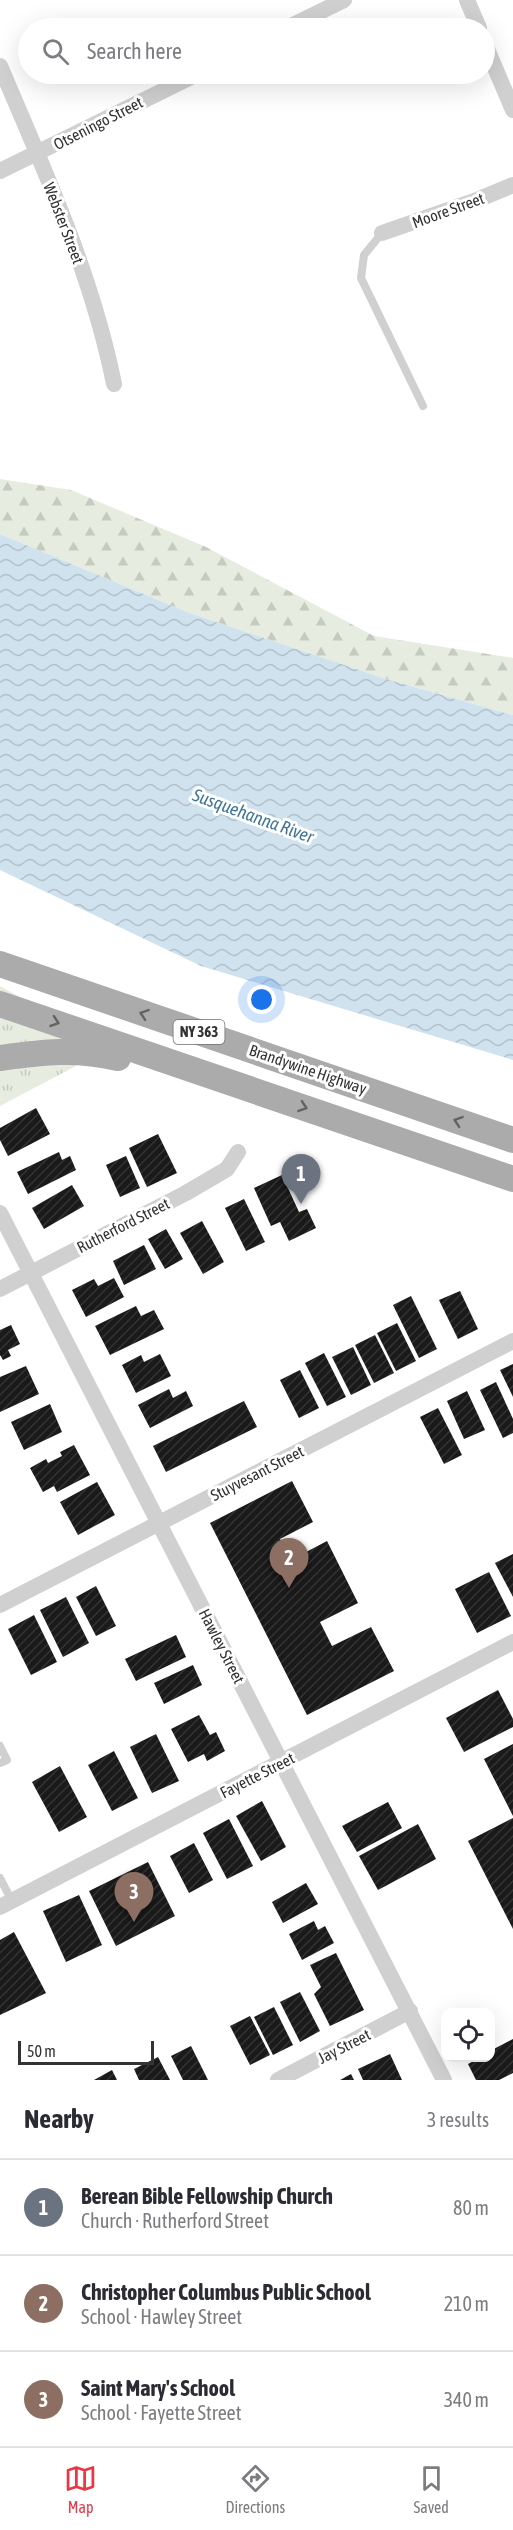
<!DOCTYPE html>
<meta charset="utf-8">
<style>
body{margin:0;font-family:"Asap Condensed",sans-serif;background:#f2f2f3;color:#2b2b33}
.controls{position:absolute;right:18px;bottom:18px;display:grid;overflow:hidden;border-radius:12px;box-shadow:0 6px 24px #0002}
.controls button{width:54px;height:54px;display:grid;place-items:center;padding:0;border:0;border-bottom:2px solid #e1e1e2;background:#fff;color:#2b2b33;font:30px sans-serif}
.scale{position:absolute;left:18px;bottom:15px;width:136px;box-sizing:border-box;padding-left:6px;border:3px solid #333;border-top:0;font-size:16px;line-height:21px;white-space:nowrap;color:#333;-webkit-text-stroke:4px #fff;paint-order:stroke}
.you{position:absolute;left:262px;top:1000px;width:21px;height:21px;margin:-15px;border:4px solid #fff;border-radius:50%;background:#1a73e8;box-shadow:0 0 0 9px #1a73e833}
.badge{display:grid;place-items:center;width:39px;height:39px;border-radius:50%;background:#e63946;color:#fff;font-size:20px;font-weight:700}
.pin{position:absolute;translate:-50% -50px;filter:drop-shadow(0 2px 3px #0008)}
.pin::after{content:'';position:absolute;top:32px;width:21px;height:18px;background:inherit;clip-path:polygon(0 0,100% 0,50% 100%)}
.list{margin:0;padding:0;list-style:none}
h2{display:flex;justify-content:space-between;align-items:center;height:78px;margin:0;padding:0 24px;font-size:26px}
h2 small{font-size:20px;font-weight:400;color:#7c7c81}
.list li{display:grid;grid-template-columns:39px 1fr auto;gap:18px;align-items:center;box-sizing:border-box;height:96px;padding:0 24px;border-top:2px solid #e1e1e2}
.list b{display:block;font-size:22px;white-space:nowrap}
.list p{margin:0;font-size:20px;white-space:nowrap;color:#7c7c81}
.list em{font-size:20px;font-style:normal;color:#7c7c81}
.icon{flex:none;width:33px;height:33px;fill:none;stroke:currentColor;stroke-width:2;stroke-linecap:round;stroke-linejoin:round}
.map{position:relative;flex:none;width:513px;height:2080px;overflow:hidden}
.search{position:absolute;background:#fff;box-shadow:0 6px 24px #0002;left:18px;right:18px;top:18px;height:66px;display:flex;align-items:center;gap:15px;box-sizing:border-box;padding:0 21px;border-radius:33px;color:#7c7c81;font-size:22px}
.sheet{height:366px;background:#fff}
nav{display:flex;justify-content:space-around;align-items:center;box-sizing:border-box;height:84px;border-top:2px solid #e1e1e2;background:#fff;font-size:16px;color:#7c7c81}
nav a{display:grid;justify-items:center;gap:3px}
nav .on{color:#e63946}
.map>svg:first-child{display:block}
.grass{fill:url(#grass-tufts)}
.forest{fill:url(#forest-firs)}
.water{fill:url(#water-waves)}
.building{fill:url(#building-hatch)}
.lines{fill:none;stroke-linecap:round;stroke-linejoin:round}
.lane{stroke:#d0d0d0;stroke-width:8}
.street{stroke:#d0d0d0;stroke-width:16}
.primary{stroke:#ababab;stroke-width:26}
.oneway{stroke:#636363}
.labels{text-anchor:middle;stroke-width:6;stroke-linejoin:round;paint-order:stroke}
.shield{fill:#fff;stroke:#707070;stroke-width:1.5}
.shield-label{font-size:15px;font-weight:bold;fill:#333}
.street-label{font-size:16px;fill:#333;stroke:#fff}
.water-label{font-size:18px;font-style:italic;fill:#3f7597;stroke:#fff}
</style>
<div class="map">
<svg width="513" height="2080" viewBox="0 0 513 2080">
<defs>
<pattern id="grass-tufts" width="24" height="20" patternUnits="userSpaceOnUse" patternTransform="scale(1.5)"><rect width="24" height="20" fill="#e6ecdf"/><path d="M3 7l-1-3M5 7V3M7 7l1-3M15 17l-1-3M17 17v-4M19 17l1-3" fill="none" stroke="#c6cbc0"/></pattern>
<pattern id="forest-firs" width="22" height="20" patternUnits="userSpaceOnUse" patternTransform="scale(1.5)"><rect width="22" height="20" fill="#e6ecdf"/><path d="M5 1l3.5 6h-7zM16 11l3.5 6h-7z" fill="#c6cbc0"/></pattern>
<pattern id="water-waves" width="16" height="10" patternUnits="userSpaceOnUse" patternTransform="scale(1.5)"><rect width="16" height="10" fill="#cfe2ee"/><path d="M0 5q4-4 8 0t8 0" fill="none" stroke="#b2c2cd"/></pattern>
<pattern id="building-hatch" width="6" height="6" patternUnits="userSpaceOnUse" patternTransform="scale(1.5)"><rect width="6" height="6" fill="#1a1a1a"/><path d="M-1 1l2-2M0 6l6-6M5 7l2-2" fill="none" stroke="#333"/></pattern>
</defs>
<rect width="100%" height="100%" fill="#fff"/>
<polygon class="grass" points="0,986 110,1048 0,1106"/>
<polygon class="forest" points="0,479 71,490 206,547 374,636 513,658 513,715 386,679 187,612 0,534"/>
<polygon class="water" points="0,534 187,612 386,679 513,715 513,1060 201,966 0,870"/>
<g class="building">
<polygon points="36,1108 50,1134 8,1156 0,1140 0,1128"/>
<polygon points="158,1134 177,1173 147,1187 129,1148"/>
<polygon points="59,1152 62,1160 70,1156 76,1170 28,1194 17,1172"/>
<polygon points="126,1156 140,1188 120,1197 106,1165"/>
<polygon points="282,1175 299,1212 307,1209 316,1228 289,1241 280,1222 271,1226 254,1188"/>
<polygon points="72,1185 84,1206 44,1229 32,1208"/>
<polygon points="244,1199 265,1242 246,1251 225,1208"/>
<polygon points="202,1221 224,1262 203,1274 180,1233"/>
<polygon points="166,1229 183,1259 165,1269 148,1239"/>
<polygon points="144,1245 156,1269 124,1285 113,1261"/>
<polygon points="114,1278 124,1297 86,1317 72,1290 94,1279 98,1286"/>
<polygon points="460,1291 478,1329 458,1339 439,1300"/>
<polygon points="411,1296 437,1349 419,1358 393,1305"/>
<polygon points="136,1306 141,1316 154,1310 164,1329 110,1355 95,1326"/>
<polygon points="397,1323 416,1361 396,1371 377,1333"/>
<polygon points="11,1325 20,1344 8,1350 11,1356 3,1360 0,1355 0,1330"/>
<polygon points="375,1335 394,1373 374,1383 355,1345"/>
<polygon points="353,1347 371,1385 351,1395 332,1357"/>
<polygon points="324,1353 346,1397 327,1406 305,1363"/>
<polygon points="160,1354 171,1376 136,1393 122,1365 141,1355 144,1362"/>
<polygon points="513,1364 513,1397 500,1370"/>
<polygon points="26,1366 39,1394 0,1412 0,1377"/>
<polygon points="300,1370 319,1408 299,1418 280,1380"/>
<polygon points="496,1382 513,1419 513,1433 503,1438 480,1390"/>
<polygon points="169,1389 173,1398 186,1391 193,1406 150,1428 138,1405"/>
<polygon points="467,1391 485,1430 464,1439 447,1401"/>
<polygon points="244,1401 257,1427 166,1472 153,1446"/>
<polygon points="50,1404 62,1432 24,1450 11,1422"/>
<polygon points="438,1408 462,1455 444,1464 420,1417"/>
<polygon points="74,1445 90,1475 57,1492 54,1486 43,1492 30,1468 46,1459 48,1463 62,1456 60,1452"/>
<polygon points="292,1481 313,1522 280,1539 291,1560 327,1541 358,1603 320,1622 332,1646 371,1627 394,1671 307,1715 210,1523"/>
<polygon points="97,1482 115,1515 78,1535 60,1502"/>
<polygon points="513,1554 513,1597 495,1563"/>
<polygon points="489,1572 511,1616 477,1633 455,1589"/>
<polygon points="96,1586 116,1626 96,1636 76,1597"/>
<polygon points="66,1597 89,1643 63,1657 40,1610"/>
<polygon points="34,1615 57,1662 31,1675 8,1629"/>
<polygon points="176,1635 186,1657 136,1681 125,1659"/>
<polygon points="193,1665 202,1685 164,1704 154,1683"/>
<polygon points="498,1690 513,1719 513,1727 464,1752 446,1718"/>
<polygon points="199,1715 210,1735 216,1732 225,1751 207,1761 204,1754 188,1762 171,1729"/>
<polygon points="156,1734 179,1781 152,1793 130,1747"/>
<polygon points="513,1744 513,1816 484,1759"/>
<polygon points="114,1751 138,1798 112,1811 88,1765"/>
<polygon points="60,1766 87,1817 59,1832 32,1782"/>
<polygon points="262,1801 286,1847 261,1861 236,1816"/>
<polygon points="388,1802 402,1828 357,1852 342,1826"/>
<polygon points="513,1818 513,1929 468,1841"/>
<polygon points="229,1819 253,1866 227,1879 203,1833"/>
<polygon points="418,1824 436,1859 378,1890 359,1856"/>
<polygon points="194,1843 213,1880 189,1893 170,1856"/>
<polygon points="148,1862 175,1916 116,1946 89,1891"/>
<polygon points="306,1883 318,1904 283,1923 272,1902"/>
<polygon points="79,1895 102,1945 66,1962 43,1911"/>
<polygon points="314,1921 318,1930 325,1926 334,1943 302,1960 289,1934"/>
<polygon points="14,1932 46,1993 0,2015 0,1940"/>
<polygon points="336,1953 364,2010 330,2026 314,1994 321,1987 310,1965"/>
<polygon points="300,1992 320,2031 300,2042 280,2002"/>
<polygon points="274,2007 293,2045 273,2055 254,2017"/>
<polygon points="250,2016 270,2055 250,2065 230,2026"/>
<polygon points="513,2039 513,2073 499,2080 476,2080 468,2064 479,2058 490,2058 490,2051"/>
<polygon points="191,2046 208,2080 183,2080 171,2056"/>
<polygon points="390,2054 402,2080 363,2080 358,2069"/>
<polygon points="158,2057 170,2080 139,2080 134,2069"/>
<polygon points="112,2070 117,2080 94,2080"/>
<polygon points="351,2074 354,2080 340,2080"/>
</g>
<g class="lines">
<g class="lane">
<polyline points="382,233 364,255 361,278 423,406"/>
<polyline points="0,1746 7,1760 0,1763"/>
<polyline points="0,1878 12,1901"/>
</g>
<g class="street">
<polyline points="467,0 479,28"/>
<polyline points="287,28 344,0"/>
<polyline points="484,42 513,110"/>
<path d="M 0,66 C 44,169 92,274 114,384"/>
<polyline points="0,171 197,74"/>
<polyline points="382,233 477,200 513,185"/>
<polyline points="0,1213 444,2080"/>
<polyline points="0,1289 186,1193 227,1169 238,1152"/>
<polyline points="0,1605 513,1341"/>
<polyline points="0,1907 513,1642"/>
<polyline points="278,2080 410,2011"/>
</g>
<g class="primary">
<polyline points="0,964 513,1140"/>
<polyline points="0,1004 513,1179"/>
<path d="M 0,1058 C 44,1052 75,1048 118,1058"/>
</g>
</g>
<defs><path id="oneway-chevron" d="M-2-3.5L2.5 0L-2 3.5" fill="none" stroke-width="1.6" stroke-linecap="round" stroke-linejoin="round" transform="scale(1.5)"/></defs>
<g class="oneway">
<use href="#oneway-chevron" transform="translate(144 1014) rotate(-161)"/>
<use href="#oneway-chevron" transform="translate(55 1022) rotate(19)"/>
<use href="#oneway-chevron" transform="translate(303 1107) rotate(19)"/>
<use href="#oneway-chevron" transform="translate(458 1121) rotate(-161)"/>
</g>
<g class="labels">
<rect class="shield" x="173.5" y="1020" width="51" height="24" rx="4.5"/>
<g class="shield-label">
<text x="199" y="1037">NY 363</text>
</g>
<g class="street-label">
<text transform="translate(98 123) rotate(-27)" y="6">Otseningo Street</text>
<text transform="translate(448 210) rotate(-20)" y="6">Moore Street</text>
<text transform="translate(64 223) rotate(69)" y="6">Webster Street</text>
<text transform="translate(308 1069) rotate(19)" y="6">Brandywine Highway</text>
<text transform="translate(123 1225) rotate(-27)" y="6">Rutherford Street</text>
<text transform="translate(257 1473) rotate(-27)" y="6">Stuyvesant Street</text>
<text transform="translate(222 1646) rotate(63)" y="6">Hawley Street</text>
<text transform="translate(257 1775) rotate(-27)" y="6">Fayette Street</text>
<text transform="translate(344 2046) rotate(-27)" y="6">Jay Street</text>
</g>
<g class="water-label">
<text transform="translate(253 816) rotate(20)" y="6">Susquehanna River</text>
</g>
</g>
</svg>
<div class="controls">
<button><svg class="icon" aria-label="locate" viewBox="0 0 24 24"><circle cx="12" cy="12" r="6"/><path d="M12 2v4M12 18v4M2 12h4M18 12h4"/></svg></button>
</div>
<div class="scale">50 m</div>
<div class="you"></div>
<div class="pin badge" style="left:301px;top:1204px;background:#6b7280">1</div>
<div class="pin badge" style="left:289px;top:1588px;background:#8d6e63">2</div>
<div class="pin badge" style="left:134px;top:1922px;background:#8d6e63">3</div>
<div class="search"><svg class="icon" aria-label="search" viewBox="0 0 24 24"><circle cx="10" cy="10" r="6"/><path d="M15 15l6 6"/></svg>Search here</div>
</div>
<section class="sheet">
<h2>Nearby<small>3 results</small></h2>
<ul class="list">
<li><span class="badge" style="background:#6b7280">1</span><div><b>Berean Bible Fellowship Church</b><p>Church · Rutherford Street</p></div><em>80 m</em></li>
<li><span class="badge" style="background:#8d6e63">2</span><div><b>Christopher Columbus Public School</b><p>School · Hawley Street</p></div><em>210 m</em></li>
<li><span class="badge" style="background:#8d6e63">3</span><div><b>Saint Mary's School</b><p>School · Fayette Street</p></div><em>340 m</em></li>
</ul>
</section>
<nav>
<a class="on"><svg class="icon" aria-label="map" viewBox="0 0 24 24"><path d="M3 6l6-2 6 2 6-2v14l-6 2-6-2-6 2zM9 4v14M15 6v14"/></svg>Map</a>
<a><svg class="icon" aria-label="directions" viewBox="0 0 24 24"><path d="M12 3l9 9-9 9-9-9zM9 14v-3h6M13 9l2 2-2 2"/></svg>Directions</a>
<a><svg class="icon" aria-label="saved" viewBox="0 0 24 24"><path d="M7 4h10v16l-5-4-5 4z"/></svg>Saved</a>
</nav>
